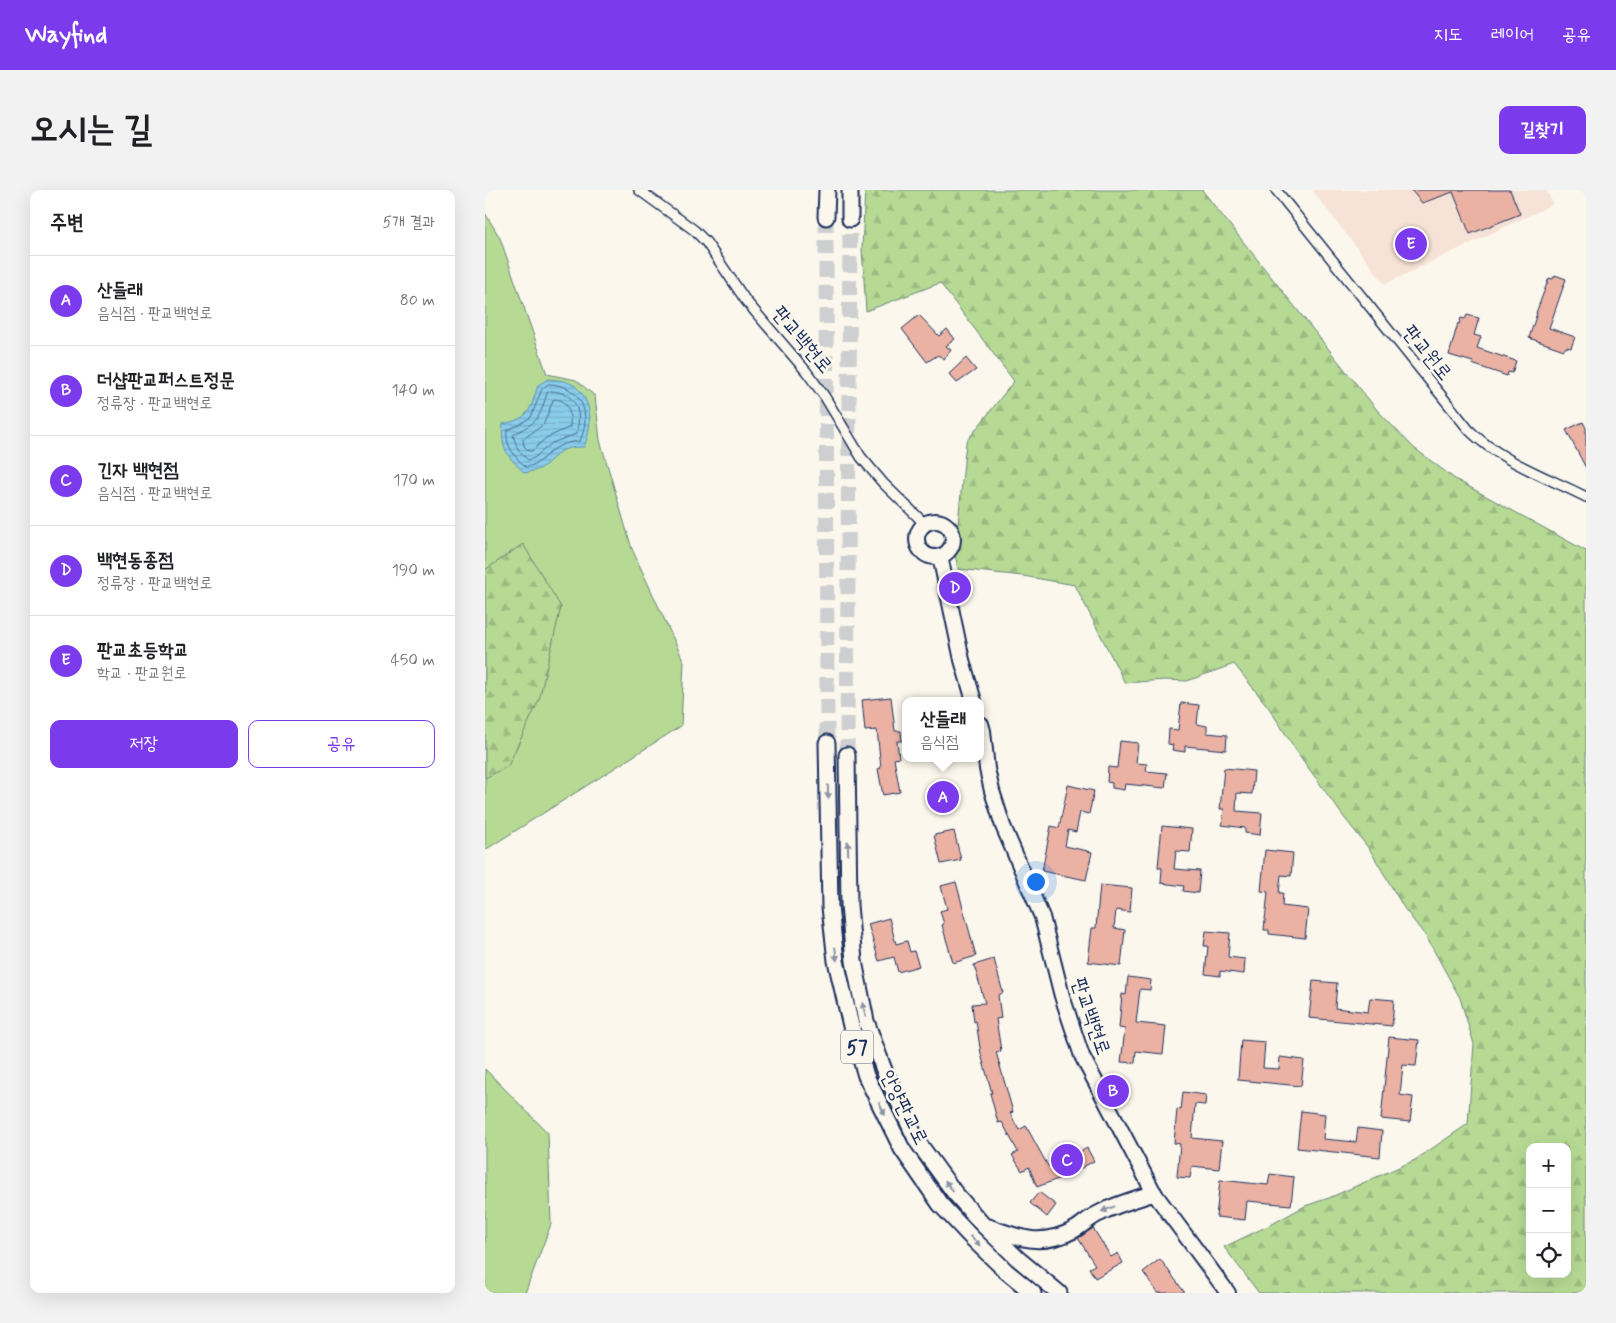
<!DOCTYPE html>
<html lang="ko">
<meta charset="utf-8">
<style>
body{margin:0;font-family:Mynerve,"Poor Story",sans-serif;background:#f2f2f2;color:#202124}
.controls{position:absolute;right:15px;bottom:15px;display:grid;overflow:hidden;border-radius:10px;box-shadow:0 5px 20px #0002}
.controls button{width:45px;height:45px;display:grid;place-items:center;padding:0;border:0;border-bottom:1px solid #e0e0e0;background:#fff;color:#202124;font:25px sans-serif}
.you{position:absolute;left:550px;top:691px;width:18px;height:18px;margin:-12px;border:4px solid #fff;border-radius:50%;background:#1a73e8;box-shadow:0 0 0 8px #1a73e833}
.badge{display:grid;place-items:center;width:32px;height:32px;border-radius:50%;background:#7c3aed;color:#fff;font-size:16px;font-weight:700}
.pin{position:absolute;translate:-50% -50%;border:2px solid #fff;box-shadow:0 1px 5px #0006}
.popup{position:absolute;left:417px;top:507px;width:82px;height:65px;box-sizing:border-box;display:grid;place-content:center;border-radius:10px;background:#fff;filter:drop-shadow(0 1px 4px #0005);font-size:16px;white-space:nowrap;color:#757577}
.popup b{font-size:19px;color:#202124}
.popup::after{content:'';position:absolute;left:50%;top:100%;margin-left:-10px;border:10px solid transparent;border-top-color:#fff}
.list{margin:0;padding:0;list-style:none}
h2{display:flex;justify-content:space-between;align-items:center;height:65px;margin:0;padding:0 20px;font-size:21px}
h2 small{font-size:16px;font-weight:400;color:#757577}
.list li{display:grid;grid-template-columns:32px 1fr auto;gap:15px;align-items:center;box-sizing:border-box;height:90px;padding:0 20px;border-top:1px solid #e0e0e0}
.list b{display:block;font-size:19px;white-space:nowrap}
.list p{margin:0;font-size:16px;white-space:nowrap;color:#757577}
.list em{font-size:16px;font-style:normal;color:#757577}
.actions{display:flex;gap:10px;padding:15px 20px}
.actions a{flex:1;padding:11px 0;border:1px solid #7c3aed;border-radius:10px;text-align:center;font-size:18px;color:#7c3aed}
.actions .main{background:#7c3aed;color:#fff}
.icon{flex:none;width:28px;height:28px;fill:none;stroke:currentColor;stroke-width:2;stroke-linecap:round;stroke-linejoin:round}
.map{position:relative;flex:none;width:1101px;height:1103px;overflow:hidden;border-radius:10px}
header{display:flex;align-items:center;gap:30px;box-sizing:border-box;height:70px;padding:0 25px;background:#7c3aed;color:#fff}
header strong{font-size:24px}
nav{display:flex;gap:28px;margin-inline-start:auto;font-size:18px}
.intro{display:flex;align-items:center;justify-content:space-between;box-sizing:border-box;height:120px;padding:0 30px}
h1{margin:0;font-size:35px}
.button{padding:12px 22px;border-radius:10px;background:#7c3aed;color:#fff;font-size:18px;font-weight:700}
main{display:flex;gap:30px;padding:0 30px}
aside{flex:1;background:#fff;border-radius:10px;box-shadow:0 5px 20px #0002}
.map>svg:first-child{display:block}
.built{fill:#f6e2d6}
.grass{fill:#b6da94;stroke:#688479}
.forest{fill:url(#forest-firs);stroke:#688479;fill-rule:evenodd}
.water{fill:url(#water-rules);stroke:#5e8eb3}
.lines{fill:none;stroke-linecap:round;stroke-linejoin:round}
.shore{stroke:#476e96;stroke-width:1}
.building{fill:#ebb2a4;stroke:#1b2f5e}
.primary-tunnel{stroke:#cecfd0;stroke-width:15;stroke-dasharray:15 8;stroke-linecap:butt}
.street-casing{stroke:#1b2f5e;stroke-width:12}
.secondary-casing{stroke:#1b2f5e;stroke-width:18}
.primary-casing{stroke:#1b2f5e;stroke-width:19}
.street{stroke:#fbf7ec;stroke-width:9}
.secondary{stroke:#fbf7ec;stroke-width:14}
.primary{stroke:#fbf7ec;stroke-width:15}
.oneway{fill:#8b93a5}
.labels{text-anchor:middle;stroke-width:5;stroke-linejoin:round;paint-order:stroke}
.shield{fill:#fbf7ec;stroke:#5e6b89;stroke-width:1}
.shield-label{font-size:19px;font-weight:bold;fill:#1b2f5e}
.street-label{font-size:20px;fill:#1b2f5e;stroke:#fbf7ec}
</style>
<header>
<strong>Wayfind</strong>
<nav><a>지도</a><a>레이어</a><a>공유</a></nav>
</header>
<div class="intro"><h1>오시는 길</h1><a class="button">길찾기</a></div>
<main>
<aside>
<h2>주변<small>5개 결과</small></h2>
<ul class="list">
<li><span class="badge">A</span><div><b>산들래</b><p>음식점 · 판교백현로</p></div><em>80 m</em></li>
<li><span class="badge">B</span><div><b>더샵판교퍼스트정문</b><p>정류장 · 판교백현로</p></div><em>140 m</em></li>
<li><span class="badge">C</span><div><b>긴자 백현점</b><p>음식점 · 판교백현로</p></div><em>170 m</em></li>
<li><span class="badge">D</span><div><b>백현동종점</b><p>정류장 · 판교백현로</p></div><em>190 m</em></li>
<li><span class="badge">E</span><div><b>판교초등학교</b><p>학교 · 판교원로</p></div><em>450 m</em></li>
</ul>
<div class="actions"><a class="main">저장</a><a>공유</a></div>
</aside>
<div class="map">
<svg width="1101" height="1103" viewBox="0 0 1101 1103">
<defs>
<pattern id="forest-firs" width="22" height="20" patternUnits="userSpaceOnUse" patternTransform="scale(1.25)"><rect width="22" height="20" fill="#b6da94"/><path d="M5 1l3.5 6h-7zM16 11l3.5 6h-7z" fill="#9cbb82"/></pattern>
<pattern id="water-rules" width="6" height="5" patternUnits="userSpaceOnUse" patternTransform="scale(1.25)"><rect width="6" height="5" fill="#8acdeb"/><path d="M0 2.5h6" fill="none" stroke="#76b0cc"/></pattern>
</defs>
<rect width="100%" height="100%" fill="#fbf7ec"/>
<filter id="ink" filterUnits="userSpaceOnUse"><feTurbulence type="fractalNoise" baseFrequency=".02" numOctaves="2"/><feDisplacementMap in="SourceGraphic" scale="10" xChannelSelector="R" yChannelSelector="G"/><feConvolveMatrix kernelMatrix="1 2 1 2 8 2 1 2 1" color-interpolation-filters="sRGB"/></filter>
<g filter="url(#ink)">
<polygon class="built" points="827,0 1061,0 1068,14 900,94"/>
<g class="grass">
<polygon points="0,23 15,48 62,184 91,190 110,206 115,250 147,359 199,472 196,536 0,660"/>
<polygon points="0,879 63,943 66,1034 40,1103 0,1103"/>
</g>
<g class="forest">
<path d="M 380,0 L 717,0 L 892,220 L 929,258 L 970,289 L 1101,361 L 1101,1103 L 774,1103 L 739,1057 L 789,1033 L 820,1016 L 844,1008 L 930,970 L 983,934 L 989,854 L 975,808 L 942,748 L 919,718 L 885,660 L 858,626 L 812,562 L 784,518 L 749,474 L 702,491 L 679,490 L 640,493 L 590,395 L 538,386 L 473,379 L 470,364 L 481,252 L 529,191 L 455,93 L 381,121 L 377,58 ZM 1045,957 L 1082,957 L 1082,1084 L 1045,1084 Z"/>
<polygon points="38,354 76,417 54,510 23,576 0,588 0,380"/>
</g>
<path class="water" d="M 63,189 C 72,190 82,190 90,196 C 102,205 107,224 104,238 C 104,244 101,251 99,257 C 71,257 75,265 56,278 C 52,281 45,281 40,283 C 23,267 15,259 18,234 C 45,228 45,221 53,195 Z"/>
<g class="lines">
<g class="shore">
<path d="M 64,194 C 97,195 107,224 95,251 C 85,252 76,254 68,260 C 57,268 56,274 41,277 C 30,267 20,256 22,240 L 34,235 L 46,227 L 57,199 Z"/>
<path d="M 66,201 C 91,202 98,222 91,244 L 67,253 L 49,268 L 43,270 L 33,260 L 28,245 C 53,230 53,233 62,203 Z"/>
<path d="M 69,209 C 84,209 86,224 85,237 L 61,248 L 47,261 L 44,261 L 39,256 L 38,249 L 58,235 Z"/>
</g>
</g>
<g class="building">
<polygon points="926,0 1025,0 1035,24 985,44 968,2 937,13"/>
<polygon points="1070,85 1081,89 1064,138 1090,147 1086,158 1081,157 1079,160 1044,148 1052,123 1051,123 1064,88 1068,89"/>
<polygon points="434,125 454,146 462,139 470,149 461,156 466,160 459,169 453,165 442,172 417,139"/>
<polygon points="982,125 994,128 989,145 996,147 992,158 1031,171 1027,183 1023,182 1022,186 987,174 988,172 964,165 973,133 974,134 976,128 980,129"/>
<polygon points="481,168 491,180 472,193 464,184"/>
<polygon points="1098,232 1101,238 1101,278 1081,240"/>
<polygon points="406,507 410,541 416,541 417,551 412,551 414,568 409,569 415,602 398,605 393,579 396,578 392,540 380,541 377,510"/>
<polygon points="696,513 714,515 712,534 722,536 722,543 742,545 741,560 700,556 700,562 687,560 688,555 683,554 684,539 693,540"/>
<polygon points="635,551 653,553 651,573 662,574 661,581 682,583 680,598 640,594 639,600 627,598 627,593 622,592 623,577 632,578"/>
<polygon points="739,578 769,581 767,604 752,603 751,621 777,623 775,645 760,643 760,638 737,635 739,619 735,619"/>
<polygon points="583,595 609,601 604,624 595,622 591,642 583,640 580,656 607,662 601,690 557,681 566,636 574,638"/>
<polygon points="677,636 707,639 705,662 691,661 689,679 715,681 713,703 698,701 699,696 676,693 677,678 673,677"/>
<polygon points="469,641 476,670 456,674 449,645"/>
<polygon points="780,660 808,663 806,686 796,685 794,703 798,703 797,716 823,719 820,748 784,744 784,740 779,740 783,702 776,701"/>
<polygon points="471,692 491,766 468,773 457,735 459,734 455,721 462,719 456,696"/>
<polygon points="615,695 647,698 645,722 631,720 629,738 640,740 636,776 603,772 607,738 611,738"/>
<polygon points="404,728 411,754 422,751 425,762 429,761 434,776 413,782 409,767 394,771 383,734"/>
<polygon points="721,741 745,743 743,767 760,769 759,784 735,781 735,786 720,784 723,756 719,756"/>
<polygon points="509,769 518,803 513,805 516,828 511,829 516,861 511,862 528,922 525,923 534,940 541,936 563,976 569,974 570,977 602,958 609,971 583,985 552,997 544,977 537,981 527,965 533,962 517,932 513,933 505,903 507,903 496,864 491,831 489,832 487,814 500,813 489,775"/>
<polygon points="643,787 666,790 665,800 655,799 651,833 681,836 678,864 651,861 650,873 636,872 640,839 634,838 637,804 641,805"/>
<polygon points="828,791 852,793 850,818 883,822 885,808 909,810 907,836 824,828"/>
<polygon points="904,847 934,850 931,876 918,875 915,905 928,907 925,932 896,929"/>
<polygon points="756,850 780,852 778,878 794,879 795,867 819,870 816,896 753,890"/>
<polygon points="698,902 721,905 720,915 710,914 707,948 737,951 734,979 707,976 705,988 692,987 695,954 689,953 692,919 696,920"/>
<polygon points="816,921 840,924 838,949 871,952 873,938 897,941 895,967 812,958"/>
<polygon points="785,984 809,987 806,1015 762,1011 760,1030 731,1027 735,990 783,995"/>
<polygon points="554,1002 571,1015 562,1027 545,1013"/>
<polygon points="608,1038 626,1067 633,1063 638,1073 610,1088 604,1078 610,1075 593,1048"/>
<polygon points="675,1069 700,1103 673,1103 658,1082"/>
</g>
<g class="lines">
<g class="primary-tunnel">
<polyline points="341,27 342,553"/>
<polyline points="362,565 365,29"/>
</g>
<g class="street-casing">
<g id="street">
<polyline points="154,0 209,40 221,52 261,111 321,181 340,207 376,267 398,293 440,334"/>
<path d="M 791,0 L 984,240 C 1015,271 1062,287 1101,307"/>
</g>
</g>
<g class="secondary-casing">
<g id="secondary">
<circle cx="450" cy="349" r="18"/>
<polyline points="455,366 477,470 489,511"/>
<polyline points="496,534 498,541 502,579 507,601 518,636 557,727 577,806 597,866 669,1003 743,1103"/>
</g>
</g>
<g class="primary-casing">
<g id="primary">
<polyline points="341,27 342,0"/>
<polyline points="365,29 365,0"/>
<polyline points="342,553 345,717 351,771 366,836 381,886 417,959 455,1014 485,1046 521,1081 548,1103"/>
<polyline points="362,565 364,715 369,771 381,831 399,880 432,951 469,1002 498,1035 532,1068 574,1103"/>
<path d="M 504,1037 C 536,1049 557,1057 589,1040 C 598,1035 605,1027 615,1023 C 632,1014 651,1009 669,1003"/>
</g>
</g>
<use href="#street" class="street"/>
<use href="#secondary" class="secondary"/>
<use href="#primary" class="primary"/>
</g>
<defs><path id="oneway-solid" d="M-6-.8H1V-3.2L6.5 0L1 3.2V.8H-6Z" transform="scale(1.25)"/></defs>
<g class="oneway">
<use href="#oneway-solid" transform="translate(343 602) rotate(89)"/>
<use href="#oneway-solid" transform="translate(363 658) rotate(-91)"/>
<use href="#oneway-solid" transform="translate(351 764) rotate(83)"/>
<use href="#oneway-solid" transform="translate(379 819) rotate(-102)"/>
<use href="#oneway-solid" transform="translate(397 919) rotate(64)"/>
<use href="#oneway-solid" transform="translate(464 996) rotate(-126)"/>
<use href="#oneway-solid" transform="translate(623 1019) rotate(158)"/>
<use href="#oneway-solid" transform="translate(490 1051) rotate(44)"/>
</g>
</g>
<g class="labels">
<rect class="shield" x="356" y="840.5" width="32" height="33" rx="4"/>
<g class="shield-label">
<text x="372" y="864">57</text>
</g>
<g class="street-label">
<text transform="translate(318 149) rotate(50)" y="7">판교백현로</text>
<text transform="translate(943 162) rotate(51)" y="7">판교원로</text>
<text transform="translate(607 826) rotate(71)" y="7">판교백현로</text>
<text transform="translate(420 917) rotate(63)" y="7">안양판교로</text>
</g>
</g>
</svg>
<div class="controls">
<button>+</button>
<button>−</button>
<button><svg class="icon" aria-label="locate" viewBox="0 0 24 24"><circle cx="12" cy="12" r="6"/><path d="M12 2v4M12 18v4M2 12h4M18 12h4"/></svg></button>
</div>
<div class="you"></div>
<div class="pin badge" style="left:458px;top:607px">A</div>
<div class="popup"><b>산들래</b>음식점</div>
<div class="pin badge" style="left:628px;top:901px">B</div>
<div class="pin badge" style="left:582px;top:970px">C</div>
<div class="pin badge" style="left:470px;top:398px">D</div>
<div class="pin badge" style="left:926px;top:54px">E</div>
</div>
</main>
